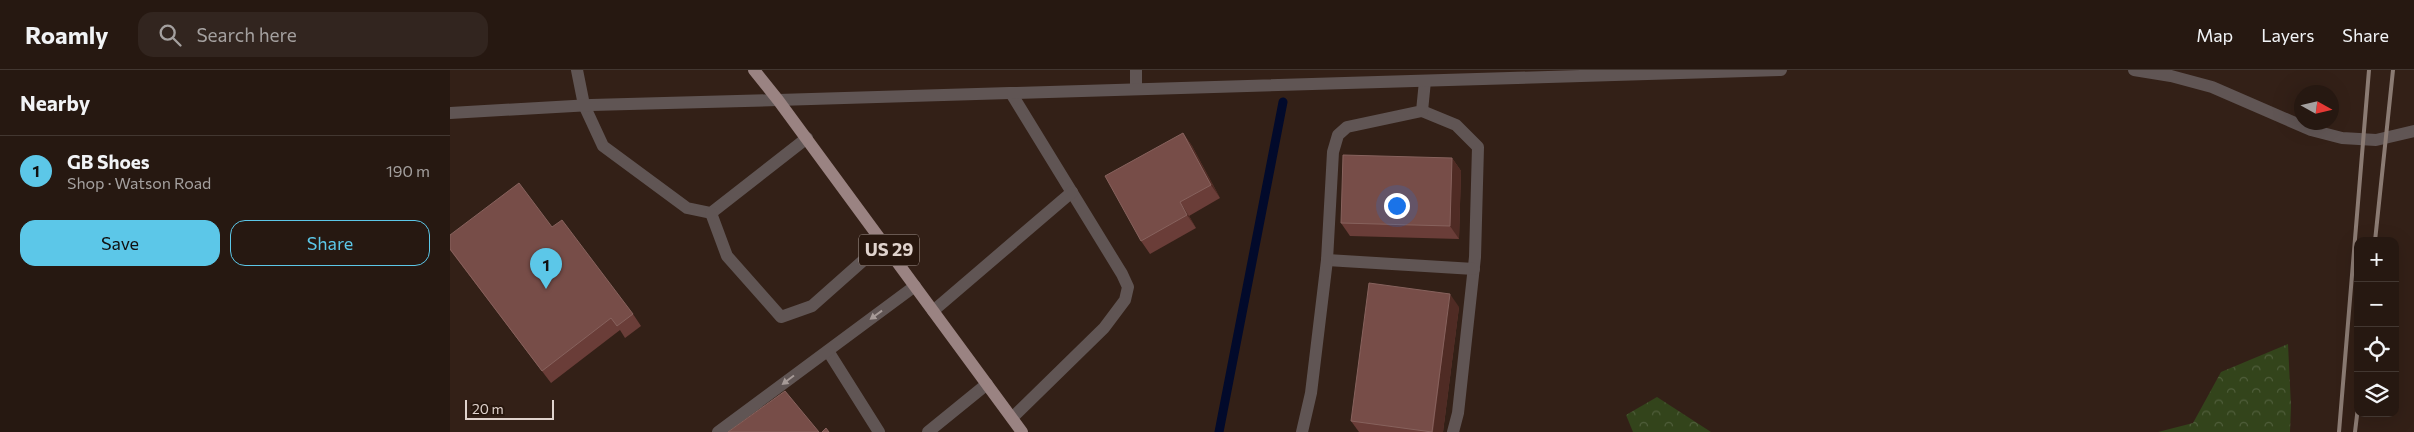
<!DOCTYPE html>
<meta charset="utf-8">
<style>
body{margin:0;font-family:Commissioner,sans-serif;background:#32251f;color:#f1f3f6}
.controls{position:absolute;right:15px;bottom:15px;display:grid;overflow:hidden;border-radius:10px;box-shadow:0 5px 20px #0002}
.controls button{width:45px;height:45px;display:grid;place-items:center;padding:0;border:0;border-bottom:1px solid #423731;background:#261811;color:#f1f3f6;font:25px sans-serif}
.compass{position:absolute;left:1844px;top:15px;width:45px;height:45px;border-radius:50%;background:#261811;box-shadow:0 5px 20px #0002;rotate:98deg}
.scale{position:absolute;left:15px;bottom:12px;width:89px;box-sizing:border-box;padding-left:5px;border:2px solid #e0d3cd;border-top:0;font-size:14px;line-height:18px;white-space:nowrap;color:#e0d3cd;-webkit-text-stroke:4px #28170e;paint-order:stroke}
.you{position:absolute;left:946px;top:135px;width:18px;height:18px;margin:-12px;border:4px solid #fff;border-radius:50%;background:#1a73e8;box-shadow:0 0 0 8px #1a73e833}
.badge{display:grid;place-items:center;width:32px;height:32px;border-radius:50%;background:#5cc7e8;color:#111;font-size:16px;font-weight:700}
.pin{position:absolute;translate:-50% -41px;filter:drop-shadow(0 1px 2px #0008)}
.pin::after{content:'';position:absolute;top:26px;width:18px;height:15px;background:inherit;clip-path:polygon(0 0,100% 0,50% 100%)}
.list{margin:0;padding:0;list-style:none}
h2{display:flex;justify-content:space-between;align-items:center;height:65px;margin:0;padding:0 20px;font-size:21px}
h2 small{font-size:16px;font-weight:400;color:#a4a09f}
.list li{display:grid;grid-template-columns:32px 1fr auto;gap:15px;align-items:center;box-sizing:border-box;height:70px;padding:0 20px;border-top:1px solid #423731}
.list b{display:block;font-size:19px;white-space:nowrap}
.list p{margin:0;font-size:16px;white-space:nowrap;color:#a4a09f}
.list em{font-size:16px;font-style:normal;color:#a4a09f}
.actions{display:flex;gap:10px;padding:15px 20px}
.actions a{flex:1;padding:11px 0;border:1px solid #5cc7e8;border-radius:15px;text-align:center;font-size:18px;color:#5cc7e8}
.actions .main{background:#5cc7e8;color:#111}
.icon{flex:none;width:28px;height:28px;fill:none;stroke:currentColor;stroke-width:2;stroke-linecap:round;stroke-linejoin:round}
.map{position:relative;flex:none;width:1964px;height:362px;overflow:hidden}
header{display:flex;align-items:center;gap:30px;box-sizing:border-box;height:70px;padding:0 25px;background:#261811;border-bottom:1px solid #423731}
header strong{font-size:24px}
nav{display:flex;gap:28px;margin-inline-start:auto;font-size:18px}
.search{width:350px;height:45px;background:#32251f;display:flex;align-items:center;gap:12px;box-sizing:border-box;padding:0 18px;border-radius:15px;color:#a4a09f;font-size:19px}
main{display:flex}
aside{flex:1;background:#261811}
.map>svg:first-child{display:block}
.forest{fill:url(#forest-crowns)}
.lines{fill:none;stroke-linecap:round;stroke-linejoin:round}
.stream{stroke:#020a2b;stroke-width:9}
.service{stroke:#605554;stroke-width:12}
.minor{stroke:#605554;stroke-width:12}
.tertiary{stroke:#605554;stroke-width:12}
.primary{stroke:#9a8382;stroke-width:12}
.rail{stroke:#8b7b73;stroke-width:4}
.wall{fill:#6a3d38}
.shaded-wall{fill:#4f2b24}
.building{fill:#774d48;stroke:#87625d}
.oneway{fill:#a69a97}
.labels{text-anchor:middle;stroke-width:4;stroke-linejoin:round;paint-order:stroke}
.shield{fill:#28170e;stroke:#a99b94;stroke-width:1}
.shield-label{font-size:18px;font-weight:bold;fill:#e0d3cd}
</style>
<header>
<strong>Roamly</strong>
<div class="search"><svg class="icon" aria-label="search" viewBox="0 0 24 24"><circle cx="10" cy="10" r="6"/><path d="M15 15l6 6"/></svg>Search here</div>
<nav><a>Map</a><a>Layers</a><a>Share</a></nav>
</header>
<main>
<aside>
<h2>Nearby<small></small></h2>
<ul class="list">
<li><span class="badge">1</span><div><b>GB Shoes</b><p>Shop · Watson Road</p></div><em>190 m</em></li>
</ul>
<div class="actions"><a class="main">Save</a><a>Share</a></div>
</aside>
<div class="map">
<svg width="1964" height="362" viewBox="0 0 1964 362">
<defs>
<pattern id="forest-crowns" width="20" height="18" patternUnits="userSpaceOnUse" patternTransform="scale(1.25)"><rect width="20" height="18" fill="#33441b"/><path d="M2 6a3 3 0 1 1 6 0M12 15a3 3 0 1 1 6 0" fill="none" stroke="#505e3b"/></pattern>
</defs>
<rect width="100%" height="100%" fill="#332017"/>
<g class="forest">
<polygon points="1838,274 1841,336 1840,362 1708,362 1743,353 1771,302"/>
<polygon points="1207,327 1261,362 1183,362 1176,345"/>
</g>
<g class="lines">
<polyline class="stream" points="769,362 833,32"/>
<g class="service">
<polyline points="127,0 134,35 153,76 237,138 261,143 357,68"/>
<polyline points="686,0 686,19"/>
<polyline points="561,23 672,204 678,217 675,230 654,258 562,348"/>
<polyline points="972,41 1006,55 1028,77 1025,187 1008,343 1003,362"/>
<polyline points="261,143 277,186 331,247 362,236 433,173"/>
<polyline points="877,190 1024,199"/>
<polyline points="483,241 622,122"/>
<polyline points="378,281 429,362"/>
<polyline points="268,362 465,216"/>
<polyline points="478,362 537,314"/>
<polyline points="852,362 861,323 877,190 883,82 888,65 897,57 972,41 975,11"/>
</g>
<g class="minor">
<polyline points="1684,0 1721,6 1762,17 1861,60 1892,68 1926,70 1964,61"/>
<polyline points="328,30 1331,0"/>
</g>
<polyline class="tertiary" points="0,43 141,35 328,30"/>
<polyline class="primary" points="304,0 328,30 572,362"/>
<g class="rail">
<polyline points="1925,171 1943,0"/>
<polyline points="1889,362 1919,0"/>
<polyline points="1905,362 1908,337"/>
</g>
</g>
<g class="wall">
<polygon points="733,63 742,76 770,128 739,146 746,158 700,184 691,171"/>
<polygon points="1002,88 1011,101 1009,169 900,166 891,153"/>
<polygon points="102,157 183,244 191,256 175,268 170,260 101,313 0,180 0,165"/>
<polygon points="1009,237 993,362 909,362 901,351"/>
</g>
<g class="shaded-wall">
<polygon points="733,63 742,76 770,128 761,115"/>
<polygon points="1002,88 1011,101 1009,169 1000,156"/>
<polygon points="730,132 739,146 746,158 737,145"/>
<polygon points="1000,224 1009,237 993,362 983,362"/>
</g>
<g class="building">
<polygon points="733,63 761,115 730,132 737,145 691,171 655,106"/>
<polygon points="893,85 1002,88 1000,156 891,153"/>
<polygon points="69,113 102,157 112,150 183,244 167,256 161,248 92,301 0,179 0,165"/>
<polygon points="919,213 1000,224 982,362 901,351"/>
<polygon points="335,321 369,362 278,362"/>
<polygon points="376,358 379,362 372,362"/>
</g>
<defs><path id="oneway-solid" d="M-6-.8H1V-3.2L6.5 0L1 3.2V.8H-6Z" transform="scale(1.25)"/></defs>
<g class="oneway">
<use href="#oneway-solid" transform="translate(426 245) rotate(144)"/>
<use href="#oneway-solid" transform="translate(338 310) rotate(143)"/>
</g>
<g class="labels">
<rect class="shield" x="409" y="164.5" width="60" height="31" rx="4"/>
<g class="shield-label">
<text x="439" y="186">US 29</text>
</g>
</g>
</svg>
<div class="controls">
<button>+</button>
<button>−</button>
<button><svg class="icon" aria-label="locate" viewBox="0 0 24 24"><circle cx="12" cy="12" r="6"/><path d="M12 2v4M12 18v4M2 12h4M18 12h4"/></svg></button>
<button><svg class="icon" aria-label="layers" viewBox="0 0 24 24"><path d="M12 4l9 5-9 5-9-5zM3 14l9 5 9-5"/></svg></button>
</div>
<svg class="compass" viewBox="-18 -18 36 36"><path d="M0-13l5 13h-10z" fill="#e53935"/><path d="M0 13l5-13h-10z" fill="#a4a09f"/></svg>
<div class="scale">20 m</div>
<div class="you"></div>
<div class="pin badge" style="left:96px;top:219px">1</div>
</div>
</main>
